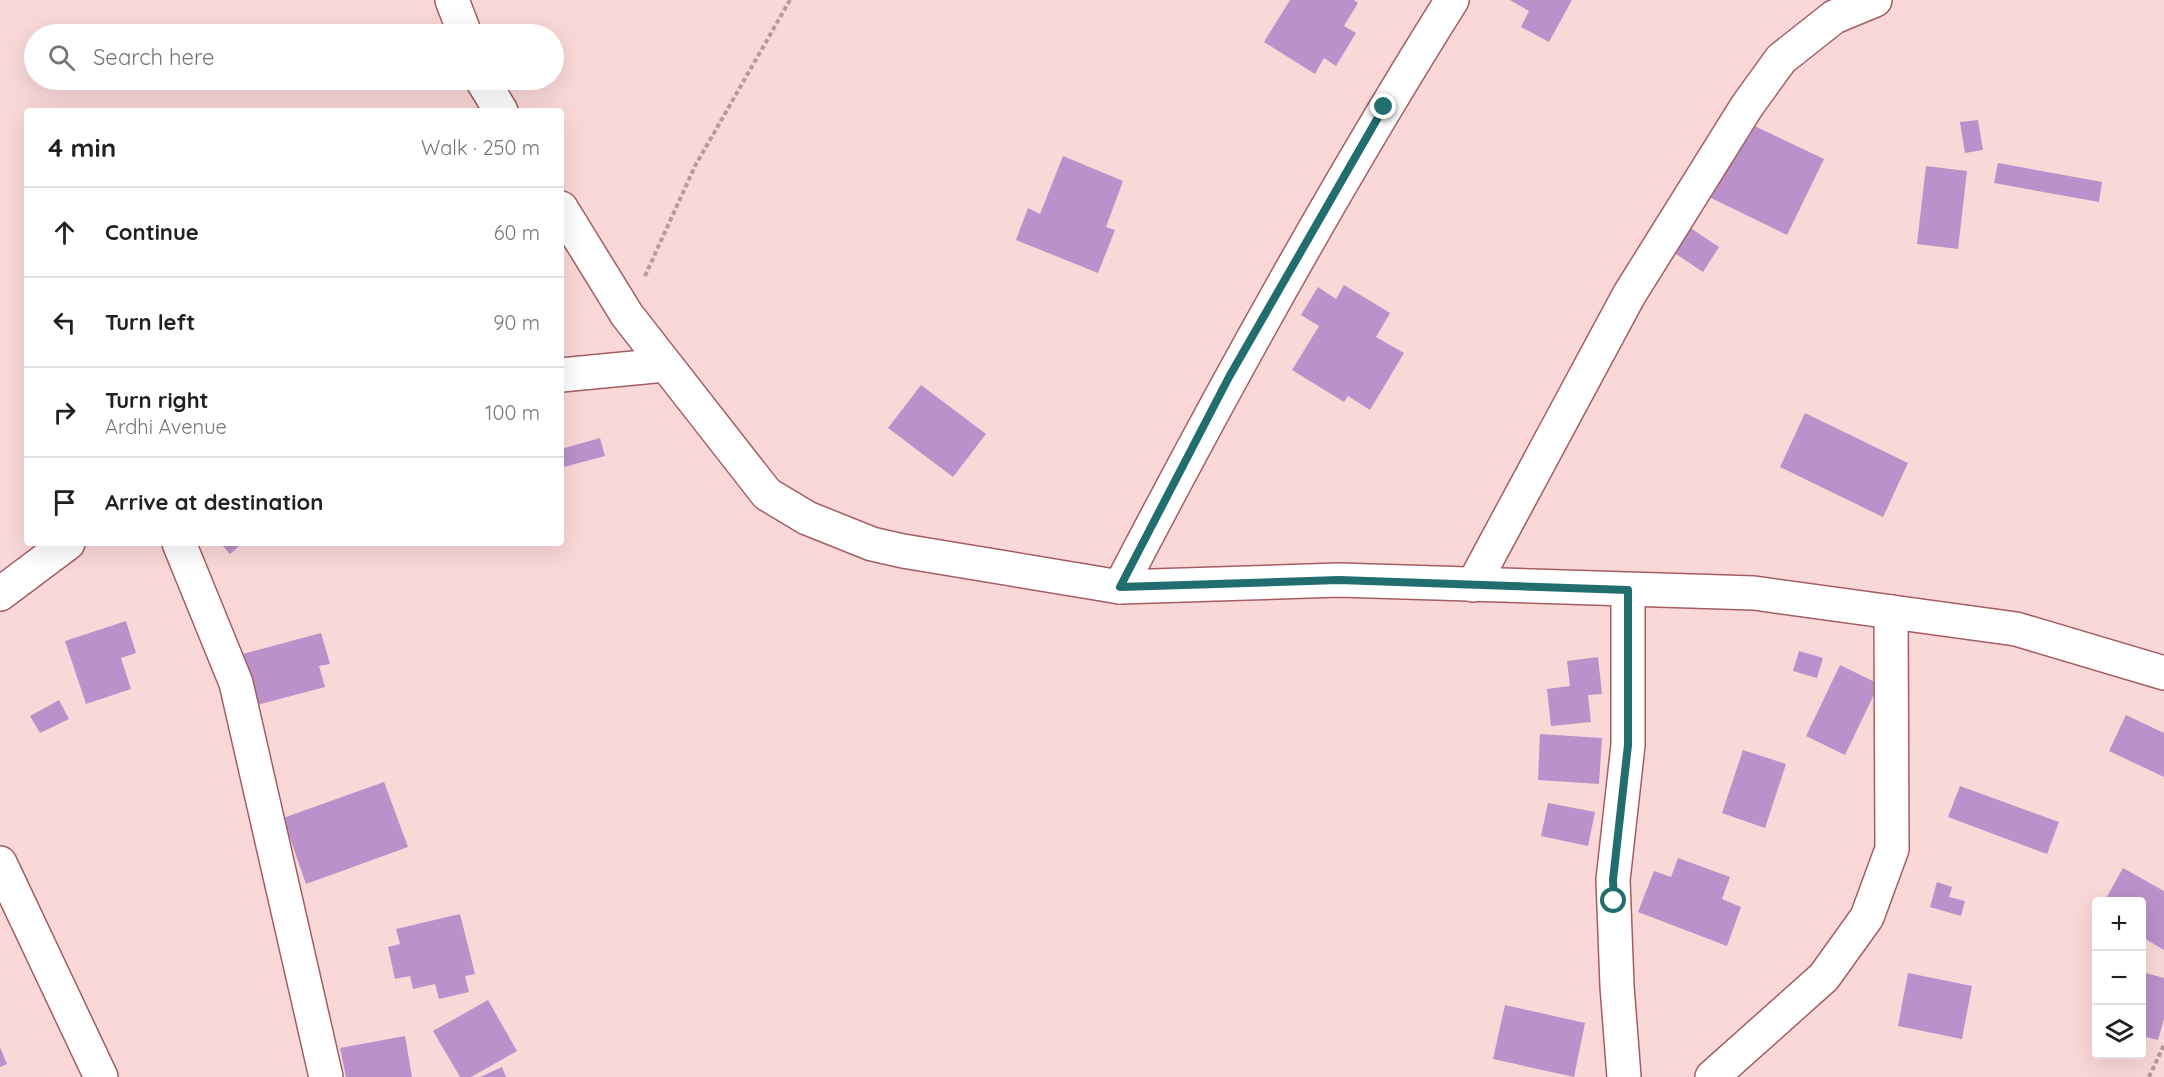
<!DOCTYPE html>
<meta charset="utf-8">
<style>
body{margin:0;font-family:Quicksand,sans-serif;background:#f6f6f6;color:#202124}
.controls{position:absolute;right:18px;bottom:18px;display:grid;overflow:hidden;border-radius:6px;box-shadow:0 6px 24px #0002}
.controls button{width:54px;height:54px;display:grid;place-items:center;padding:0;border:0;border-bottom:2px solid #e0e0e0;background:#fff;color:#202124;font:30px sans-serif}
.stop{position:absolute;width:18px;height:18px;margin:-14px;border:4px solid #226e6f;border-radius:50%;background:#fff}
.stop.end{background:#226e6f;border-color:#fff;box-shadow:0 2px 6px #0008}
.list{margin:0;padding:0;list-style:none}
h2{display:flex;justify-content:space-between;align-items:center;height:78px;margin:0;padding:0 24px;font-size:26px}
h2 small{font-size:20px;font-weight:400;color:#757577}
.list li{display:grid;grid-template-columns:39px 1fr auto;gap:18px;align-items:center;box-sizing:border-box;height:90px;padding:0 24px;border-top:2px solid #e0e0e0}
.list b{display:block;font-size:22px;white-space:nowrap}
.list p{margin:0;font-size:20px;white-space:nowrap;color:#757577}
.list em{font-size:20px;font-style:normal;color:#757577}
.icon{flex:none;width:33px;height:33px;fill:none;stroke:currentColor;stroke-width:2;stroke-linecap:round;stroke-linejoin:round}
.map{position:relative;flex:none;width:2164px;height:1077px;overflow:hidden}
.search{position:absolute;background:#fff;box-shadow:0 6px 24px #0002;left:24px;top:24px;width:540px;height:66px;display:flex;align-items:center;gap:15px;box-sizing:border-box;padding:0 21px;border-radius:33px;color:#757577;font-size:22px}
.panel{position:absolute;background:#fff;box-shadow:0 6px 24px #0002;left:24px;top:108px;width:540px;height:438px;border-radius:6px}
.map>svg:first-child{display:block}
.building{fill:#bb91cb}
.lines{fill:none;stroke-linecap:round;stroke-linejoin:round}
.minor-casing{stroke:#a55d61;stroke-width:36}
.path{stroke:#b99999;stroke-width:4;stroke-dasharray:4.5 3;stroke-linecap:butt}
.minor{stroke:#fff;stroke-width:33}
.route{stroke:#226e6f;stroke-width:8}
</style>
<div class="map">
<svg width="2164" height="1077" viewBox="0 0 2164 1077">
<rect width="100%" height="100%" fill="#fad8d8"/>
<g class="building">
<polygon points="1290,0 1354,0 1358,3 1344,26 1356,33 1336,66 1324,58 1315,74 1264,42"/>
<polygon points="1510,0 1572,0 1549,42 1521,27 1529,11"/>
<polygon points="1978,120 1983,150 1965,153 1960,122"/>
<polygon points="1744,121 1824,159 1787,235 1707,196"/>
<polygon points="1063,156 1123,181 1106,227 1115,230 1098,273 1016,240 1028,208 1040,214"/>
<polygon points="1998,163 2102,182 2099,202 1994,183"/>
<polygon points="1926,166 1967,171 1958,249 1917,244"/>
<polygon points="1686,225 1719,247 1703,272 1670,250"/>
<polygon points="1344,285 1390,313 1376,337 1404,353 1370,410 1348,396 1344,402 1292,370 1319,326 1301,315 1318,287 1336,299"/>
<polygon points="921,385 986,434 953,477 888,428"/>
<polygon points="1805,413 1908,463 1883,517 1780,467"/>
<polygon points="600,438 605,456 564,467 561,449"/>
<polygon points="220,543 237,543 239,546 230,554"/>
<polygon points="126,621 136,653 121,658 131,689 86,704 65,641"/>
<polygon points="321,633 330,664 319,666 325,687 253,706 239,655"/>
<polygon points="1799,651 1823,658 1817,678 1793,671"/>
<polygon points="1598,657 1602,694 1588,695 1591,722 1551,726 1547,689 1570,686 1567,661"/>
<polygon points="1840,665 1879,684 1845,755 1806,736"/>
<polygon points="59,700 69,719 40,733 30,716"/>
<polygon points="2126,715 2164,733 2164,777 2109,751"/>
<polygon points="1540,734 1602,738 1599,784 1538,780"/>
<polygon points="1743,750 1786,764 1765,828 1722,813"/>
<polygon points="384,782 408,847 306,884 283,818"/>
<polygon points="1960,786 2059,822 2047,854 1948,817"/>
<polygon points="1548,803 1595,812 1588,846 1541,836"/>
<polygon points="1678,858 1730,877 1722,899 1741,907 1727,946 1638,912 1654,871 1671,877"/>
<polygon points="2123,868 2164,891 2164,950 2142,937 2142,902 2104,902"/>
<polygon points="1937,882 1952,887 1949,897 1965,901 1961,916 1930,907"/>
<polygon points="460,914 475,974 465,976 469,992 439,999 435,984 413,989 410,976 395,979 388,947 400,944 396,929"/>
<polygon points="2142,972 2164,978 2164,1019 2158,1040 2142,1036"/>
<polygon points="1908,973 1972,986 1962,1039 1898,1026"/>
<polygon points="488,1000 517,1051 471,1077 460,1077 433,1031"/>
<polygon points="1505,1005 1585,1023 1574,1077 1493,1059"/>
<polygon points="405,1036 412,1077 346,1077 340,1048"/>
<polygon points="0,1047 7,1064 0,1067"/>
<polygon points="502,1067 506,1077 480,1077"/>
</g>
<g class="lines">
<g class="minor-casing">
<g id="minor">
<polyline points="452,0 465,34"/>
<polyline points="482,80 501,111"/>
<polyline points="561,208 627,315 767,494 807,518 872,544 903,551 1120,587 1339,580 1754,593 2016,629 2164,673"/>
<polyline points="561,375 665,365"/>
<polyline points="179,543 236,683 326,1077"/>
<polyline points="1473,585 1629,295 1747,106 1781,59 1834,17 1875,0"/>
<path d="M 1120,587 C 1224,387 1332,191 1452,0"/>
<polyline points="0,594 68,543"/>
<polyline points="0,863 101,1077"/>
<polyline points="1624,1077 1617,986 1613,880 1628,745 1628,590"/>
<polyline points="1712,1077 1824,977 1867,917 1892,849 1891,612"/>
</g>
</g>
<g class="path">
<polyline points="645,276 695,166 790,0"/>
<polyline points="2149,1077 2164,1045"/>
</g>
<use href="#minor" class="minor"/>
</g>
<g class="lines">
<polyline class="route" points="1384,107 1229,377 1120,587 1339,580 1628,590 1628,745 1613,880 1614,901"/>
</g>
</svg>
<div class="controls">
<button>+</button>
<button>−</button>
<button><svg class="icon" aria-label="layers" viewBox="0 0 24 24"><path d="M12 4l9 5-9 5-9-5zM3 14l9 5 9-5"/></svg></button>
</div>
<div class="stop" style="left:1614px;top:901px"></div>
<div class="stop end" style="left:1384px;top:107px"></div>
<div class="search"><svg class="icon" aria-label="search" viewBox="0 0 24 24"><circle cx="10" cy="10" r="6"/><path d="M15 15l6 6"/></svg>Search here</div>
<section class="panel">
<h2>4 min<small>Walk · 250 m</small></h2>
<ul class="list">
<li><svg class="icon" aria-label="ahead" viewBox="0 0 24 24"><path d="M12 20V5M6 11l6-6 6 6"/></svg><div><b>Continue</b></div><em>60 m</em></li>
<li><svg class="icon" aria-label="left" viewBox="0 0 24 24"><path d="M17 20v-9H6M10 6l-5 5 5 5"/></svg><div><b>Turn left</b></div><em>90 m</em></li>
<li><svg class="icon" aria-label="right" viewBox="0 0 24 24"><path d="M7 20v-9h11M14 6l5 5-5 5"/></svg><div><b>Turn right</b><p>Ardhi Avenue</p></div><em>100 m</em></li>
<li><svg class="icon" aria-label="arrive" viewBox="0 0 24 24"><path d="M6 21V4h12l-3 4 3 4H6"/></svg><div><b>Arrive at destination</b></div></li>
</ul>
</section>
</div>
